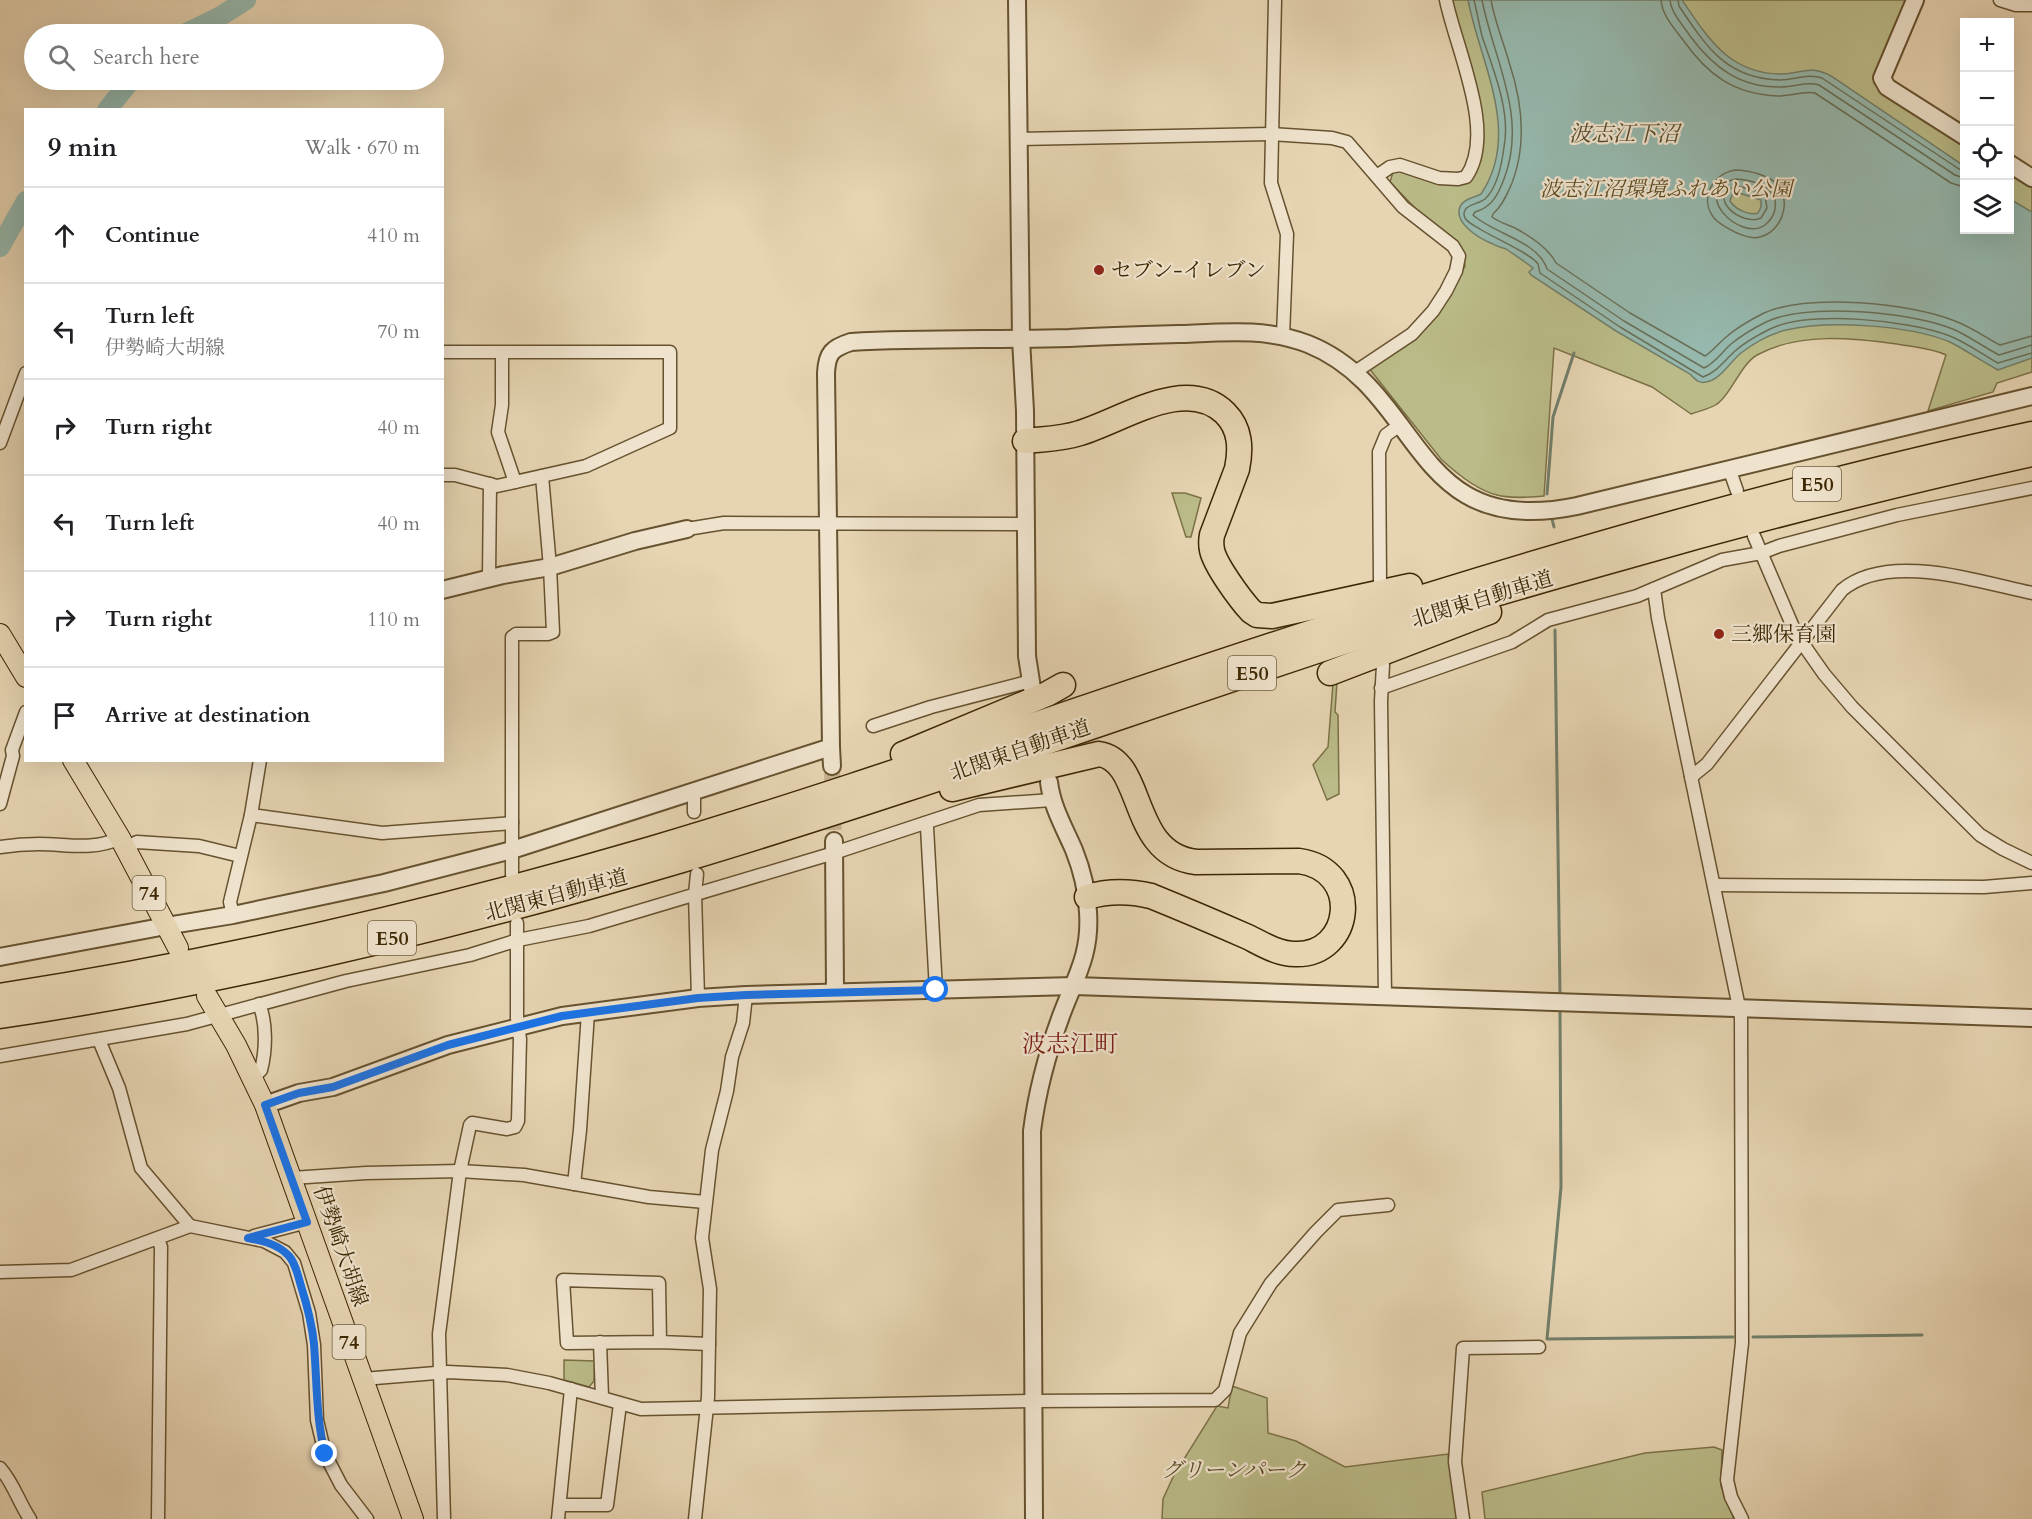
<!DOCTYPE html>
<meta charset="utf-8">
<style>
body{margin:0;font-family:Cardo,"Noto Serif JP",serif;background:#f2f2f2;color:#202124}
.controls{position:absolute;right:18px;top:18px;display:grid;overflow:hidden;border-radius:0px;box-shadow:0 6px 24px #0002}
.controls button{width:54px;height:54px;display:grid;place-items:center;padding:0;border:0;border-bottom:2px solid #e0e0e0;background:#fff;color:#202124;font:30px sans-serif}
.stop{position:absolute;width:18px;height:18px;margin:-14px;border:4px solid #1a73e8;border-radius:50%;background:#fff}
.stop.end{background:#1a73e8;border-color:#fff;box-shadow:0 2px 6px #0008}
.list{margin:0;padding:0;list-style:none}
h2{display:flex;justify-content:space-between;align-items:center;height:78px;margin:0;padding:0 24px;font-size:26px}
h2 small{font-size:20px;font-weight:400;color:#757577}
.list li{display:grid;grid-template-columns:39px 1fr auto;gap:18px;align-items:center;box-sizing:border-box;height:96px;padding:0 24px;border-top:2px solid #e0e0e0}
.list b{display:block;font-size:22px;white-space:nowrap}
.list p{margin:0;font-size:20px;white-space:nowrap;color:#757577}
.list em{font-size:20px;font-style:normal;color:#757577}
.icon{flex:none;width:33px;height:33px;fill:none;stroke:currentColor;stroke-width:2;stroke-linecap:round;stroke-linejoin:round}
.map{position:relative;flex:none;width:2032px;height:1519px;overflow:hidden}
.search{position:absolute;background:#fff;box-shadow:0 6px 24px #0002;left:24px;top:24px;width:420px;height:66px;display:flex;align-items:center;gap:15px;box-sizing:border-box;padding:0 21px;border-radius:33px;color:#757577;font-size:22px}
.panel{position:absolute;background:#fff;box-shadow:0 6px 24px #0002;left:24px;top:108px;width:420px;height:654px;border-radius:0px}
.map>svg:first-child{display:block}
.green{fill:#babb88;stroke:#7c7146;stroke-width:1.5}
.water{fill:#96b8ad;stroke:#727e69;stroke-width:1.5;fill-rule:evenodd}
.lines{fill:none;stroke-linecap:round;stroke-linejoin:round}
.shore{stroke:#6a7058;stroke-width:1.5}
.stream{stroke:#727e69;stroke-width:3}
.river{stroke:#96b8ad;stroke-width:20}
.tertiary-tunnel{stroke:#c4b18f;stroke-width:16;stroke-dasharray:16 8;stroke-linecap:butt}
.minor-casing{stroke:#67522f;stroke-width:15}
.tertiary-casing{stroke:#67522f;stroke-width:20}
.primary-casing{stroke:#3d2703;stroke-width:22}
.motorway-casing{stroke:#3d2703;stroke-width:27}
.minor{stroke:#efe3cd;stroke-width:12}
.tertiary{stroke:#efe3cd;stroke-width:16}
.primary{stroke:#e6d4b2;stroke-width:20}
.motorway{stroke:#e6d4b2;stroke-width:24}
.route{stroke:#1a73e8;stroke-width:8}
.poi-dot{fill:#8f2418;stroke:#efe3cd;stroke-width:2}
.labels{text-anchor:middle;stroke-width:4.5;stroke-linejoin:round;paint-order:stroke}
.shield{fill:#efe3cd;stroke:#725f40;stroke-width:1.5}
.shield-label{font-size:20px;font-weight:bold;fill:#3d2703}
.park-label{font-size:21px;font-style:italic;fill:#5c4c24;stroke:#efe3cd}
.poi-label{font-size:21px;fill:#3d2703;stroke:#efe3cd;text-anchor:start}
.street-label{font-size:21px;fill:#3d2703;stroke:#efe3cd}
.water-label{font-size:22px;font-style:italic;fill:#534b2e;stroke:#efe3cd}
.quarter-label{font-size:24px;fill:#7a1f14;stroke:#efe3cd}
</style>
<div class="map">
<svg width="2032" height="1519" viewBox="0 0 2032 1519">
<rect width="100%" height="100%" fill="#e6d4b2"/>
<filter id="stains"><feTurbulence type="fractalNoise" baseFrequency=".00333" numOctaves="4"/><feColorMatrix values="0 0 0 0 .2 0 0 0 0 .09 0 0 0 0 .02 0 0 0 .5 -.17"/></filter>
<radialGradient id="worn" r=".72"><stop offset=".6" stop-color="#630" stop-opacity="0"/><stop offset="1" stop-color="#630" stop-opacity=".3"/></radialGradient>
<g class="green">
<path d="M 1452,0 L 1909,0 L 1874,83 L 1964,142 L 1964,230 L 2010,230 L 2010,171 L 2032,185 L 2032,372 L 1997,383 L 1993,392 L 1928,411 L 1946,355 C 1931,348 1913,347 1897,344 C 1852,338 1799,332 1757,355 C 1740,365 1731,395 1717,404 C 1710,409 1699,411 1691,414 L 1652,387 L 1554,348 L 1544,496 C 1529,497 1511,499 1497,495 C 1476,490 1456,473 1441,459 L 1368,367 L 1445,302 L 1465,266 L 1464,256 L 1459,245 L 1416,209 L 1390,182 L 1393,172 L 1400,171 L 1469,181 C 1482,162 1484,141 1482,119 Z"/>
<polygon points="1172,493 1185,493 1201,498 1191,537 1186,537"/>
<polygon points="1337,682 1335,712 1338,715 1339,794 1327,800 1313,765 1328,747 1333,683"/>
<polygon points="564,1360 595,1361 594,1381 589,1387 564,1380"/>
<polygon points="1232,1386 1267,1398 1268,1433 1296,1441 1345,1467 1448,1454 1457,1519 1162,1519 1163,1499 1174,1475 1217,1406 1228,1408"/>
<polygon points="1714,1447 1722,1450 1721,1486 1734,1519 1485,1519 1482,1492 1645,1453"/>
</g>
<path class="water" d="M 1468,0 L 1682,0 C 1708,38 1729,74 1782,74 C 1802,73 1811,65 1831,76 L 1964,166 L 1964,230 L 2010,230 L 2010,199 L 2032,212 L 2032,358 L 1998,370 C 1981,361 1966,350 1950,342 C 1909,325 1829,320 1786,330 C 1770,334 1754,343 1741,353 C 1730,362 1720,380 1706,382 C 1699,384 1695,379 1690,374 L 1616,331 L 1531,275 L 1529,272 L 1533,268 C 1524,261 1515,255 1506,249 C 1502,247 1497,247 1493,244 C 1480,239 1451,222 1461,205 C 1465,198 1474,198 1481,194 C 1522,133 1480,63 1468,0 ZM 1736,192 L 1761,200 L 1761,207 L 1758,213 C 1749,216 1735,209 1730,201 L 1732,195 Z"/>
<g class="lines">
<g class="shore">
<path d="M 1474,0 C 1477,12 1479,24 1482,36 C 1493,69 1511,111 1504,147 C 1502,163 1497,187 1486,198 C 1480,205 1459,204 1465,218 C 1468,223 1475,226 1480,229 C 1492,237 1532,254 1538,264 C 1539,267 1539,270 1540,273 L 1620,327 L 1703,377 C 1717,372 1725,360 1735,351 C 1745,342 1758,335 1770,329 C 1810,310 1909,320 1950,336 C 1967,343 1982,354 1998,363 L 2032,353"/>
<path d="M 1482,0 C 1494,61 1528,116 1504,179 C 1498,195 1492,207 1475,212 L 1473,215 C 1494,234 1538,241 1547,269 L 1624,321 L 1704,368 C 1715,363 1722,352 1731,344 C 1742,335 1754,328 1766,322 C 1808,302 1913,312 1955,330 C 1970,337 1984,347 1999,355 L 2032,345"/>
<path d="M 1491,0 C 1495,22 1503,41 1509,62 C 1522,101 1527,144 1512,183 C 1507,195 1502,206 1493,214 L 1492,217 C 1500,223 1507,224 1515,228 C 1530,236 1548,247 1556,263 L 1630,313 L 1705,356 C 1712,352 1718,344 1725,338 C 1736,328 1750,320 1764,313 C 1810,293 1909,303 1955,321 C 1971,327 1985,337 2000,345 L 2032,336"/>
<path d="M 1661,0 C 1662,15 1674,28 1683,40 C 1708,75 1733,94 1778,96 C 1791,96 1803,91 1815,93 L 1951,183 L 1964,187"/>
<path d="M 1670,0 C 1671,13 1683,25 1690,36 C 1714,68 1740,88 1782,87 C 1795,87 1807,81 1819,85 L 1955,175 L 1964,178"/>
<path d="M 1678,0 L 1679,6 C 1706,46 1726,79 1780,80 C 1795,80 1808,73 1822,78 L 1959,169 L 1964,170"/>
<path d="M 1735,170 C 1748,170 1769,175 1778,185 C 1792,203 1781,232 1760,237 C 1752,239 1745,236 1737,233 C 1729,229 1720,225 1714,218 C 1699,199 1712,174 1735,170 Z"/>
<path d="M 1736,179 C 1753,180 1779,187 1775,209 C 1774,215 1770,221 1765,225 C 1740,243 1688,190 1736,179 Z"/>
<path d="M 1737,186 L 1760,192 L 1765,196 L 1767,208 L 1761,218 C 1742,227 1704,196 1737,186 Z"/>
</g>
<g class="stream">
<polyline points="1547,494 1553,417 1574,353"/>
<polyline points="1552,519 1554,527"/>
<polyline points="1555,630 1560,994"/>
<polyline points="1560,1011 1561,1187 1547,1339 1733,1337"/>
<polyline points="1753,1337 1922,1335"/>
</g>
<g class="river">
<polyline points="184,34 219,17 246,0"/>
<polyline points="107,110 131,80"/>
<polyline points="0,247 26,201"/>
</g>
<polyline class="tertiary-tunnel" points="832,766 834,841"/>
<g class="minor-casing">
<g id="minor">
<polyline points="1275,0 1271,183 1287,234 1283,336"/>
<polyline points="2000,0 2016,5 2032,5"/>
<polyline points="1018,139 1271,134 1332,138 1347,142 1403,207 1453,246 1459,256 1456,271 1446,291 1433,311 1412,334 1355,372"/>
<path d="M 1377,176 L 1390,167 L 1400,165 L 1439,178 L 1458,179 L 1466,177 C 1497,133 1456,49 1446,0"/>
<polyline points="442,352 670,352 670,428 586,466 497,486 455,475 442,475"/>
<polyline points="502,353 502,405 498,432 515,482"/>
<polyline points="0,443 26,373"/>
<polyline points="1729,468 1737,491"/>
<polyline points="687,529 724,523 1025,524"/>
<polyline points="1754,536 1796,634 1824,674 1852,707 1980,835 2003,849 2032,863"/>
<polyline points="489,578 490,484"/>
<polyline points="1380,581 1379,452 1386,435 1400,425"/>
<polyline points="1654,589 1658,618 1741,1017 1742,1343 1727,1480 1731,1497 1742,1519"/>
<polyline points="1383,665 1381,701 1385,996"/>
<polyline points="1381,688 1512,642 1548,620 1637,596 1722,560 1761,553 1779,546 1897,515 2032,488"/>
<polyline points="873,726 931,707 1031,681"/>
<path d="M 1691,777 L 1707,764 L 1842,590 C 1888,551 1979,582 2032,593"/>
<polyline points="694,793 694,812"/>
<polyline points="0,804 13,756 12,750 26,712"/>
<polyline points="251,815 382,833 512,823"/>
<polyline points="925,823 927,827 936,990"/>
<path d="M 0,847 C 13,845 26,844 39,844 C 67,844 93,851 120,838"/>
<polyline points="125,848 137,842 199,846 240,856"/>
<polyline points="697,874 695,894 698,998"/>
<polyline points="512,875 512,637 516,634 548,634 553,632 550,567 542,476"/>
<polyline points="1714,885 1984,887 2032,883"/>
<polyline points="233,915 230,902 251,815 260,760"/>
<polyline points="99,1040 119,1088 141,1168 190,1226"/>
<polyline points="0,1056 187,1024 346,981 470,955 518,940 589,926 834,853 979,805 1052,800"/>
<path d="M 253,1078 L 261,1070 C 266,1051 267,1023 259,1004"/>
<polyline points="292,1178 366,1173 460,1171 524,1175 649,1197 705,1202"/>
<polyline points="574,1184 580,1130 588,1013"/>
<polyline points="254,1236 307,1222"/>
<polyline points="158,1239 161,1247 158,1519"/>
<polyline points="0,1272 71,1270 190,1226 264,1241 285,1252 294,1263 309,1313 314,1345 317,1420 325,1454 341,1485 367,1519"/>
<polyline points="600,1342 602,1397"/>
<polyline points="660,1342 659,1283 563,1280 567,1343 660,1342 709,1344"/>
<polyline points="363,1379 448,1372 507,1375 549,1383 641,1409 1032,1401 1215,1400 1225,1390 1240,1333 1271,1283 1316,1232 1338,1210 1388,1205"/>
<path d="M 0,1468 C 13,1482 19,1503 30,1519"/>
<polyline points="561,1505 607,1505 620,1404"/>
<polyline points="444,1519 439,1334 460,1171 470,1125 472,1123 507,1129 515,1127 518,1121 520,1039 517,1018 517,923"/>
<polyline points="558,1519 571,1389"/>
<polyline points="695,1519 708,1397 710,1289 702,1238 712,1150 727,1091 732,1057 743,1023 746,995"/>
<polyline points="1463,1519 1455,1462 1463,1348 1539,1347"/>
</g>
</g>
<g class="tertiary-casing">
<g id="tertiary">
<polyline points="1017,0 1021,339 1025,411 1027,656 1032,688"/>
<polyline points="1915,0 1882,78 1887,87 1964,136"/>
<polyline points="2010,164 2032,178"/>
<polyline points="442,590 503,575 550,567 635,541 687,529"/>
<polyline points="831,747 832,766"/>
<polyline points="834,841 835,992"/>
<path d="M 0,957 L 166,926 L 233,915 L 384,883 L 512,850 L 831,747 L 826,373 C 827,353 832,348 851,342 C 924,338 996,340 1069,338 C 1107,336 1145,335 1182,334 C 1225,332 1267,328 1308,344 C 1425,391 1409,541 1577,506 L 2032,396"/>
<polyline points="265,1105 299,1093 333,1087 448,1045 562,1016 698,998 746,995 1074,986 2032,1018"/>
<path d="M 1034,1519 L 1032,1131 C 1037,1092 1047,1054 1061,1016 C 1075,978 1091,955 1088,912 C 1087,891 1082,870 1074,850 C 1064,827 1052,807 1049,782"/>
</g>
</g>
<g class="primary-casing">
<g id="primary">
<polyline points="0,634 26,677"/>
<polyline points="73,760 120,838 178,948"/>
<polyline points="207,996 236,1045 265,1105 413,1519"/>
</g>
</g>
<g class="motorway-casing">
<g id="motorway">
<path d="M 1025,441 C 1043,439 1062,439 1080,433 C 1123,420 1186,375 1225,413 C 1241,429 1241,449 1237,469 L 1212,535 C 1211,540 1211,545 1212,550 C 1215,565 1240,599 1251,611 L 1257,615 L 1272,616 L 1410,586"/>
<polyline points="1330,673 1489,612"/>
<polyline points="903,754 1047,694 1063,685"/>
<path d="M 952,789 L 1099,754 C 1146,761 1128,854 1196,862 L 1299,861 C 1363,870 1353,956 1295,954 C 1278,954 1262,944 1248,937 C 1216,923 1183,909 1151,896 C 1130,891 1107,891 1087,897"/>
<path d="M 0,996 C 220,962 438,911 651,849 C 875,783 1094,702 1316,631 C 1552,555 1790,486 2032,434"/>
<path d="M 0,1016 C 231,982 459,926 682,860 C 929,786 1172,697 1417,618 C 1485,596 1553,577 1621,558 C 1757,519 1894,484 2032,454"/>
</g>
</g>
<use href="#minor" class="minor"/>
<use href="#tertiary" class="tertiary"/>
<use href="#primary" class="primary"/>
<use href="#motorway" class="motorway"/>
</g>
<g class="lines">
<path class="route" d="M 325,1454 C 316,1418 317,1382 314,1344 C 312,1324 307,1305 301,1286 C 298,1276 296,1264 289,1256 C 278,1244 263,1241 248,1238 L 307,1222 L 265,1105 L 299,1093 L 333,1087 L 448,1045 L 562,1016 L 698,998 L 746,995 L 936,990"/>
</g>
<g class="poi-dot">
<circle cx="1099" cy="270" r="6"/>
<circle cx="1719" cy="634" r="6"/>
</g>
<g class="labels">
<g class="shield">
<rect x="1793" y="467" width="48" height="34" rx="4.5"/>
<rect x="1228" y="656" width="48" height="34" rx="4.5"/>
<rect x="132.5" y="876" width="33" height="34" rx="4.5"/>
<rect x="368" y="921" width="48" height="34" rx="4.5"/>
<rect x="332.5" y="1325" width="33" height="34" rx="4.5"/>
</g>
<g class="shield-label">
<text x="1817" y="491">E50</text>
<text x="1252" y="680">E50</text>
<text x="149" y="900">74</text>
<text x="392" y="945">E50</text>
<text x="349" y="1349">74</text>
</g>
<g class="park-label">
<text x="1666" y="196">波志江沼環境ふれあい公園</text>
<text x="1234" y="1477">グリーンパーク</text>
</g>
<g class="poi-label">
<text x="1111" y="277">セブン-イレブン</text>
<text x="1731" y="641">三郷保育園</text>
</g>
<g class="street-label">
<text transform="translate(1482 599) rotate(-17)" y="7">北関東自動車道</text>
<text transform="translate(1020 750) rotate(-19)" y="7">北関東自動車道</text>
<text transform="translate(556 895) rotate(-15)" y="7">北関東自動車道</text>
<text transform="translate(341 1246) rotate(71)" y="7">伊勢崎大胡線</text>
</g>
<g class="water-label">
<text x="1624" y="141">波志江下沼</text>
</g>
<g class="quarter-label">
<text x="1070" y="1052">波志江町</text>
</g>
</g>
<rect width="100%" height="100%" filter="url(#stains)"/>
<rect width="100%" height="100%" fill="url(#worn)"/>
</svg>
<div class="controls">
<button>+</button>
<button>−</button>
<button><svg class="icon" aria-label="locate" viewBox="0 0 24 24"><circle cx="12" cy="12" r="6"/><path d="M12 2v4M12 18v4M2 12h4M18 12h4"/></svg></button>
<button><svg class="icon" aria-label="layers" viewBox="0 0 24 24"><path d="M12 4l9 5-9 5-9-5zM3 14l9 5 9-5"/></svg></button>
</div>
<div class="stop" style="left:936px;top:990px"></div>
<div class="stop end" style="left:325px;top:1454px"></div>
<div class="search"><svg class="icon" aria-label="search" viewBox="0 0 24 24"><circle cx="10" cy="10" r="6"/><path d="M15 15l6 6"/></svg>Search here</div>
<section class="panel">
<h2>9 min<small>Walk · 670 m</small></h2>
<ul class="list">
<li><svg class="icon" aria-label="ahead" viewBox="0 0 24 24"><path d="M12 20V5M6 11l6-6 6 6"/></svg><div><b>Continue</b></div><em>410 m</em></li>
<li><svg class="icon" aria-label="left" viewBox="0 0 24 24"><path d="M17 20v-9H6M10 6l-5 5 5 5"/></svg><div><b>Turn left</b><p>伊勢崎大胡線</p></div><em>70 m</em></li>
<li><svg class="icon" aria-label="right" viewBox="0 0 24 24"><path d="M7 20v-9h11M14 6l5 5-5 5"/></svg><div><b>Turn right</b></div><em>40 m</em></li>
<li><svg class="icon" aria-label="left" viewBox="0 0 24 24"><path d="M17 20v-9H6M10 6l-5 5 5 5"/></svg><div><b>Turn left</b></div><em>40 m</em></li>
<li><svg class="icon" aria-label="right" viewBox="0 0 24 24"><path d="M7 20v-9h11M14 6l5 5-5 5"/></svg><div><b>Turn right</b></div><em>110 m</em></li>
<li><svg class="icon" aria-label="arrive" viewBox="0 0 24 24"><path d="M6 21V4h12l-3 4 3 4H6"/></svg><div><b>Arrive at destination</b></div></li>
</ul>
</section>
</div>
